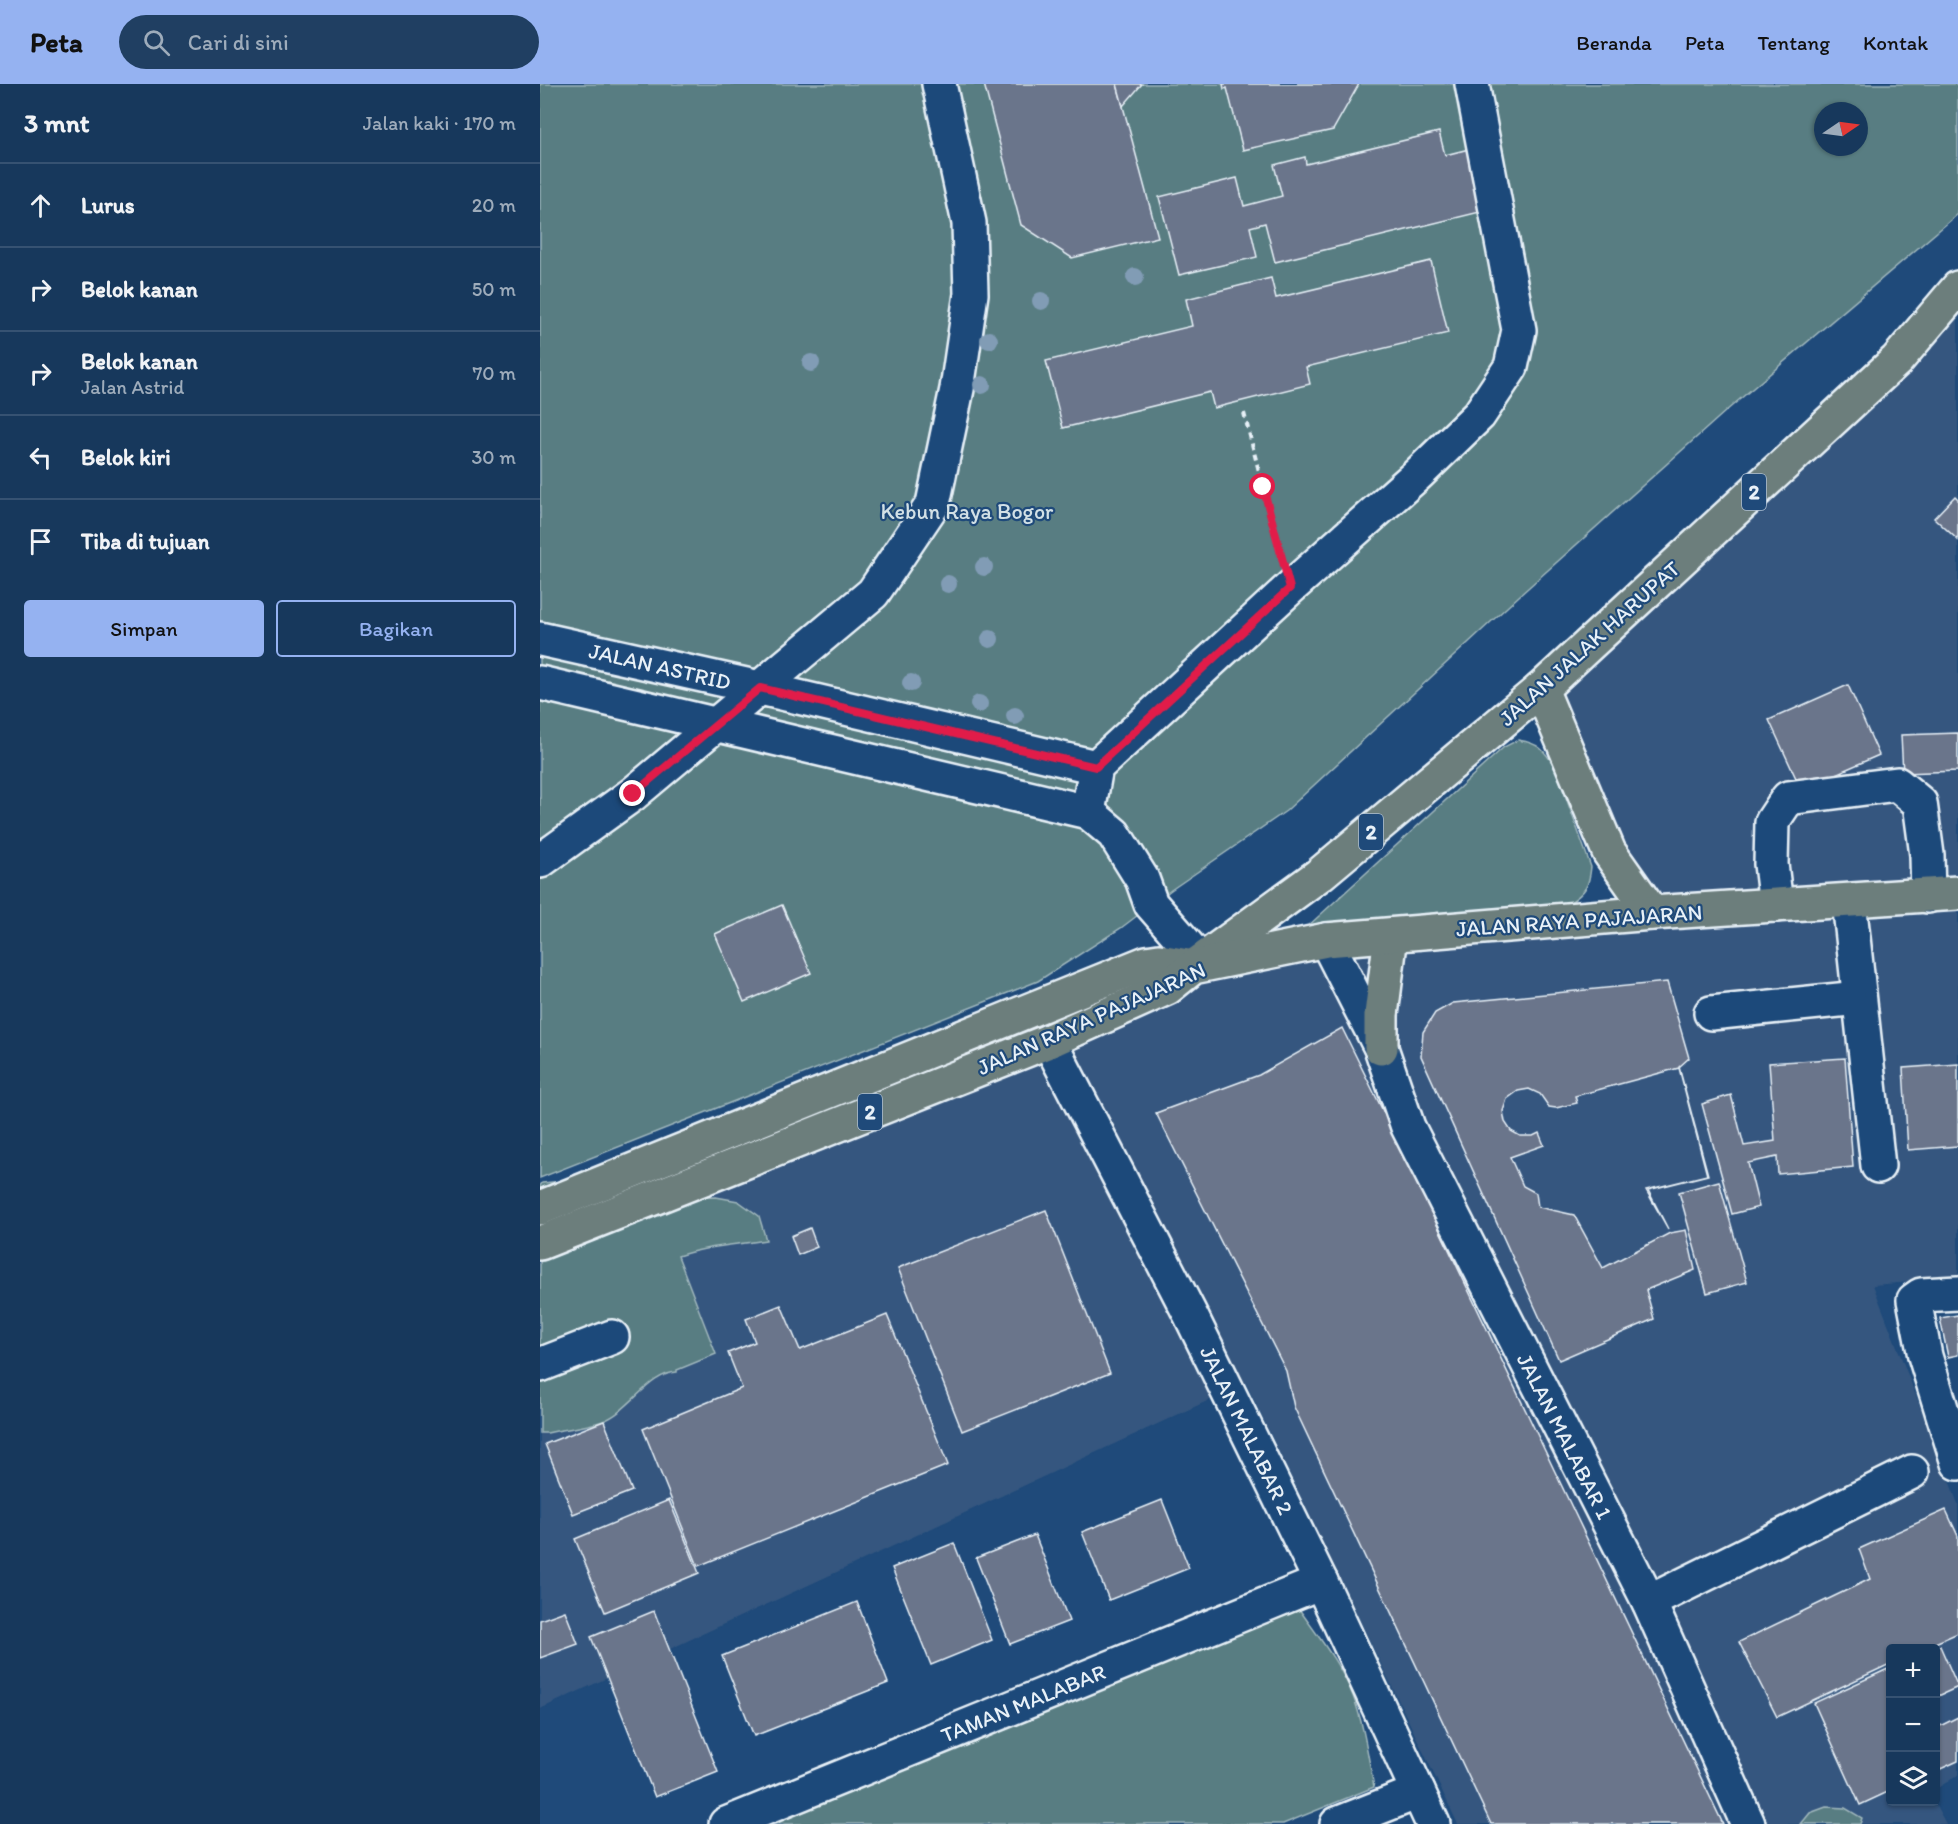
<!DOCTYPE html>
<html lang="id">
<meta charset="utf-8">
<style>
body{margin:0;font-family:Itim,sans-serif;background:#203f62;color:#f1f3f6}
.controls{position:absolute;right:18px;bottom:18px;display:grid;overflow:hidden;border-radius:6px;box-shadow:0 2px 4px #0004}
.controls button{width:54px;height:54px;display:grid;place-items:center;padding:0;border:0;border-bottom:2px solid #365272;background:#17385c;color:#f1f3f6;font:30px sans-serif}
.compass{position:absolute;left:1274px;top:18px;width:54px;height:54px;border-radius:50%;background:#17385c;box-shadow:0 2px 4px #0004;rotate:77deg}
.stop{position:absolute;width:18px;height:18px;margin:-14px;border:4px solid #e11d48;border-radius:50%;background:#fff}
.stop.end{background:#e11d48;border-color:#fff;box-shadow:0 2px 6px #0008}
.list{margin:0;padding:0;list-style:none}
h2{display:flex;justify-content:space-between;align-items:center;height:78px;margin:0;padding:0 24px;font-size:26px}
h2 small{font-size:20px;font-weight:400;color:#9eacbb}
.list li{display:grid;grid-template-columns:39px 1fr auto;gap:18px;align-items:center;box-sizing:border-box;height:84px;padding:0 24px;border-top:2px solid #365272}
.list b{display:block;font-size:22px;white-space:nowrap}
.list p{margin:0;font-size:20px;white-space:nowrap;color:#9eacbb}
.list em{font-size:20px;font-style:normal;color:#9eacbb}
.actions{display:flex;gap:12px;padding:18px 24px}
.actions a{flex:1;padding:14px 0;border:2px solid #95b2f1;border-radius:6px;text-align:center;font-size:21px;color:#95b2f1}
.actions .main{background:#95b2f1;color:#111}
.icon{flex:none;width:33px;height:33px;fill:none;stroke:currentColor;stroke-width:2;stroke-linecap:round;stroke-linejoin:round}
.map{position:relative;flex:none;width:1418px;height:1740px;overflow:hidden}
header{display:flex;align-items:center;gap:36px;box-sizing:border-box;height:84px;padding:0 30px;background:#95b2f1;color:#111}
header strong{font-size:28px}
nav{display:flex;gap:33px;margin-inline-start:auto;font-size:21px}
.search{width:420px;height:54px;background:#203f62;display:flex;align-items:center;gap:15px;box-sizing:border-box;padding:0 21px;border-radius:33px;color:#9eacbb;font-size:22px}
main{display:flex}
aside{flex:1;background:#17385c}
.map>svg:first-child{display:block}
.built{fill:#36577f}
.green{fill:#587d82;stroke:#a0b7bd;stroke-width:1.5;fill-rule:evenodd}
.building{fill:#6b748b;stroke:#e8f1f8;stroke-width:1.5}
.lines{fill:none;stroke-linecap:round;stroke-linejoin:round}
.minor-casing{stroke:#e8f1f8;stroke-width:38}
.major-casing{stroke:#e8f1f8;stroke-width:38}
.highway-casing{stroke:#e8f1f8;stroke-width:38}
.path{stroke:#e8f1f8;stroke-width:4;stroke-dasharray:6 4.5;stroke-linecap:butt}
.minor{stroke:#1f4a7a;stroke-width:33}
.major{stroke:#6c7e7c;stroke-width:33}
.highway{stroke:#6c7e7c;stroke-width:33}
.tree{fill:#819cb5}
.route{stroke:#e11d48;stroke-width:8}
.labels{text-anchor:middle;stroke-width:4.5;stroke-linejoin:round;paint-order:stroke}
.shield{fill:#1f4a7a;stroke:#acbfd2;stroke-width:1.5}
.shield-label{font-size:21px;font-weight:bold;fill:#e8f1f8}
.park-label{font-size:22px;fill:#d2e0e6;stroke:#1f4a7a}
.street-label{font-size:22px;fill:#e8f1f8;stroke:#1f4a7a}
</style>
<header>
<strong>Peta</strong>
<div class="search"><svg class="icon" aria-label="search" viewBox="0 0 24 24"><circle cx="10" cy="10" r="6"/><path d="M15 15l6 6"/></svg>Cari di sini</div>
<nav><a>Beranda</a><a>Peta</a><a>Tentang</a><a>Kontak</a></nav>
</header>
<main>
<aside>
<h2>3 mnt<small>Jalan kaki · 170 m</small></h2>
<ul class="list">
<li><svg class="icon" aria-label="ahead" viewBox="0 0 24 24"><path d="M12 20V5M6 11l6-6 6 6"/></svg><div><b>Lurus</b></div><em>20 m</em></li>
<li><svg class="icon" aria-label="right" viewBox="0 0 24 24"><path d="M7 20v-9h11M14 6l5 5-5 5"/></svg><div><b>Belok kanan</b></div><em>50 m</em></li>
<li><svg class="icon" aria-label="right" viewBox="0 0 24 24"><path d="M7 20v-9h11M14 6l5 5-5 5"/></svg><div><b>Belok kanan</b><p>Jalan Astrid</p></div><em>70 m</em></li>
<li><svg class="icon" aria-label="left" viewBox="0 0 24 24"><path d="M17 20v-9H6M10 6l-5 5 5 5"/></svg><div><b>Belok kiri</b></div><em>30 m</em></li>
<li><svg class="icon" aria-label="arrive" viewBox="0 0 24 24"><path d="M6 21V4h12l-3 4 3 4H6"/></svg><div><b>Tiba di tujuan</b></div></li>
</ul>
<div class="actions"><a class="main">Simpan</a><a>Bagikan</a></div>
</aside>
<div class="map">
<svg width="1418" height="1740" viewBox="0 0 1418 1740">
<rect width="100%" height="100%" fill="#1f4a7a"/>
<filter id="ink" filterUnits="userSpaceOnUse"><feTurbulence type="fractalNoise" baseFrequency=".0167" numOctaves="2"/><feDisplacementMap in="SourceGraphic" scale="12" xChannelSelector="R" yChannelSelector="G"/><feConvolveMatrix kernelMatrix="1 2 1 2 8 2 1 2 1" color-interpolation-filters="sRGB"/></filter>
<g filter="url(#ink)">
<polygon class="built" points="1418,204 1418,1194 1333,1201 1418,1420 1418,1691 1396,1705 1396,1564 1350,1564 1350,1718 1394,1718 1406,1740 918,1740 706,1299 0,1625 0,1160 653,883 1112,829 1001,605"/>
<g class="green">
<path d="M 0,0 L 1418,0 L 1418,130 L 1186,327 L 979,512 L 746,727 L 631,806 L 581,844 L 498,897 L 0,1094 ZM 1283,27 L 1319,27 L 1319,63 L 1283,63 Z"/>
<path d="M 978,656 C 999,659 1004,666 1015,683 L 1051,783 C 1049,802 1046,808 1029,819 L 767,843 L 964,663 Z"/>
<path d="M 24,1097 L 64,1115 L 176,1113 L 198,1117 L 219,1132 L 226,1156 C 196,1161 167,1162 138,1172 L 176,1270 L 137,1286 L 137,1288 C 109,1289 90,1327 63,1337 C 46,1343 25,1345 7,1349 L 0,1349 L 0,1102 L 2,1099 Z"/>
<path d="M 759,1525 C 778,1552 801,1581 813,1612 C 824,1641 828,1673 834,1703 L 743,1740 L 230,1740 Z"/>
<polygon points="1286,1723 1305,1724 1322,1734 1320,1740 1261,1740 1270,1729"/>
</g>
<g class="building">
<polygon points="444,0 577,0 618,153 532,174 481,141"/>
<polygon points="577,0 602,0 583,22"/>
<polygon points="683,0 819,0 793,46 703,66 687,4 684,5"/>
<polygon points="899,48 905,71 929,65 944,127 735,178 725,139 710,143 717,173 639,191 619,113 697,94 704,122 742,112 734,81 765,73 766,80"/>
<polygon points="891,177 908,249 766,283 770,300 674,324 670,308 523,344 506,277 652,242 646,215 731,194 736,214"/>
<polygon points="1415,412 1418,415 1418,456 1394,434"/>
<polygon points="1308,601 1339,671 1261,705 1229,636"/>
<polygon points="1418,649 1418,687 1363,689 1361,651"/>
<polygon points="242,821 271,889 204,918 175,850"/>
<polygon points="1127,898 1149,974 1139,983 1168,1091 1108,1106 1128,1145 1106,1106 1167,1091 1139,984 1035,1012 1037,1019 1016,1024 1009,1023 1000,1010 989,1005 978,1007 967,1015 963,1027 965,1038 971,1047 980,1052 993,1052 999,1049 1004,1061 970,1073 983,1102 996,1109 998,1123 1034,1131 1063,1184 1130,1149 1146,1146 1155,1186 1106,1206 1114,1235 1019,1276 881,972 883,948 895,929 913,919"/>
<polygon points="802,944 841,1023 1183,1740 951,1740 754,1323 746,1287 616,1029 719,991"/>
<polygon points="1305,974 1313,1083 1238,1090 1237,1073 1208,1079 1219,1123 1192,1130 1162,1020 1191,1011 1204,1062 1235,1057 1229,979"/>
<polygon points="1418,980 1418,1062 1368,1066 1363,984"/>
<polygon points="1179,1097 1207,1198 1167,1209 1139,1108"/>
<polygon points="506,1126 570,1289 422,1347 358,1184"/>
<polygon points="270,1144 277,1163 258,1171 251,1152"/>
<polygon points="241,1221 260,1266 347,1231 408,1381 158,1482 103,1345 202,1304 188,1269 215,1258 206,1235"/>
<polygon points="1418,1231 1418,1271 1408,1273 1400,1234"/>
<polygon points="64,1337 92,1407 33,1430 5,1360"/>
<polygon points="129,1416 159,1489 65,1528 35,1455"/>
<polygon points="622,1416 649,1484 569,1516 542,1448"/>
<polygon points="1406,1426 1418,1452 1418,1549 1384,1564 1350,1564 1350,1580 1237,1633 1199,1558 1330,1495 1319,1465"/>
<polygon points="495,1451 529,1537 470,1560 436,1474"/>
<polygon points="414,1459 452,1556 391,1581 352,1484"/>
<polygon points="317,1518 348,1599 214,1652 182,1572"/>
<polygon points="25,1527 38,1560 0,1574 0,1536"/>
<polygon points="114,1527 178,1688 115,1713 51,1553"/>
<polygon points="1400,1562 1418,1603 1396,1613 1396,1564 1393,1564"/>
<polygon points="1350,1584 1350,1707 1320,1721 1274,1619"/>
<polygon points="1418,1633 1418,1677 1396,1687 1396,1644"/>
</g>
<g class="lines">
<g class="minor-casing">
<g id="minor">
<polyline points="0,555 220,604 556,683"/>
<polyline points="0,599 548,728 574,750 602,795 611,820 660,876"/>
<polyline points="548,728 556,683 750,504 877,391 939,331 971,283 979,246 932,0"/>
<polyline points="0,777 93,710 333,509 393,420 417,305 431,210 429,139 399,0"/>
<polyline points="1309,817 1338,1082"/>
<polyline points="1236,821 1231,780 1232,738 1248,714 1357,700 1380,719 1387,771 1388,812"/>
<polyline points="786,856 841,964 868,1043 1109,1518 1208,1740"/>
<polyline points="1171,929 1309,915"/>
<polyline points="509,957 650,1230 781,1498 893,1740"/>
<polyline points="1418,1209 1381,1211 1374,1216 1385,1272 1418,1379"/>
<polyline points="0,1281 72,1253"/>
<polyline points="1109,1518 1372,1388"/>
<polyline points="186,1740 781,1498"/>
<polyline points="797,1740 878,1708"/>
</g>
</g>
<g class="major-casing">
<polyline id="major" points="653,883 779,791 1001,605 1357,276 1418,204"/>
</g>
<g class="highway-casing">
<g id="highway">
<polyline points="1001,605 1069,768 1112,829"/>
<polyline points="841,964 841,931 851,851"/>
<polyline points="0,1124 606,879 619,877 653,883"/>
<polyline points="0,1159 509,957 627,904 653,883 786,856 1112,829 1418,809"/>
</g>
</g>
<polyline class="path" points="704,329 740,469"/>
<use href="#minor" class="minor"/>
<use href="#major" class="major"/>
<use href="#highway" class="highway"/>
</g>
<g class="tree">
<circle cx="595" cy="193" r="9"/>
<circle cx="501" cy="217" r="9"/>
<circle cx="449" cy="256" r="9"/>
<circle cx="271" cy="279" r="9"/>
<circle cx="442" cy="301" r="9"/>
<circle cx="444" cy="483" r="9"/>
<circle cx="408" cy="500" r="9"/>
<circle cx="450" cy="555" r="9"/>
<circle cx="371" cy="599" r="9"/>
<circle cx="439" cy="620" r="9"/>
<circle cx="475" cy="632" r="9"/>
</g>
</g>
<g class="lines" filter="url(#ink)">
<polyline class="route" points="93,710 220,604 556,683 750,504 723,403"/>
</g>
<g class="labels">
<g class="shield">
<rect x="1202" y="390" width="24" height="36" rx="4.5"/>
<rect x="819" y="730" width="24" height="36" rx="4.5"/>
<rect x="318" y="1010" width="24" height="36" rx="4.5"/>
</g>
<g class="shield-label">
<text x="1214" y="415">2</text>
<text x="831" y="755">2</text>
<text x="330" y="1035">2</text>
</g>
<g class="park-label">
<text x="427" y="435">Kebun Raya Bogor</text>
</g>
<g class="street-label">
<text transform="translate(1049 559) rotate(-42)" y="8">JALAN JALAK HARUPAT</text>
<text transform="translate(120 582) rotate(13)" y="8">JALAN ASTRID</text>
<text transform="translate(1039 836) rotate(-4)" y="8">JALAN RAYA PAJAJARAN</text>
<text transform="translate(551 934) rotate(-24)" y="8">JALAN RAYA PAJAJARAN</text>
<text transform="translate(707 1346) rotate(64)" y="8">JALAN MALABAR 2</text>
<text transform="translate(1025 1352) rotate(63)" y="8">JALAN MALABAR 1</text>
<text transform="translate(483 1619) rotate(-22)" y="8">TAMAN MALABAR</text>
</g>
</g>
</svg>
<div class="controls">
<button>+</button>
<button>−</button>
<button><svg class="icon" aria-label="layers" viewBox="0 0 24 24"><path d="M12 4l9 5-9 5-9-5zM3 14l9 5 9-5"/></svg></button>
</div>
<svg class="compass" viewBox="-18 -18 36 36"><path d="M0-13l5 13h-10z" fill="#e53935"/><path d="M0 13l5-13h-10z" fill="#9eacbb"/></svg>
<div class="stop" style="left:723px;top:403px"></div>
<div class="stop end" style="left:93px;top:710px"></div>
</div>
</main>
